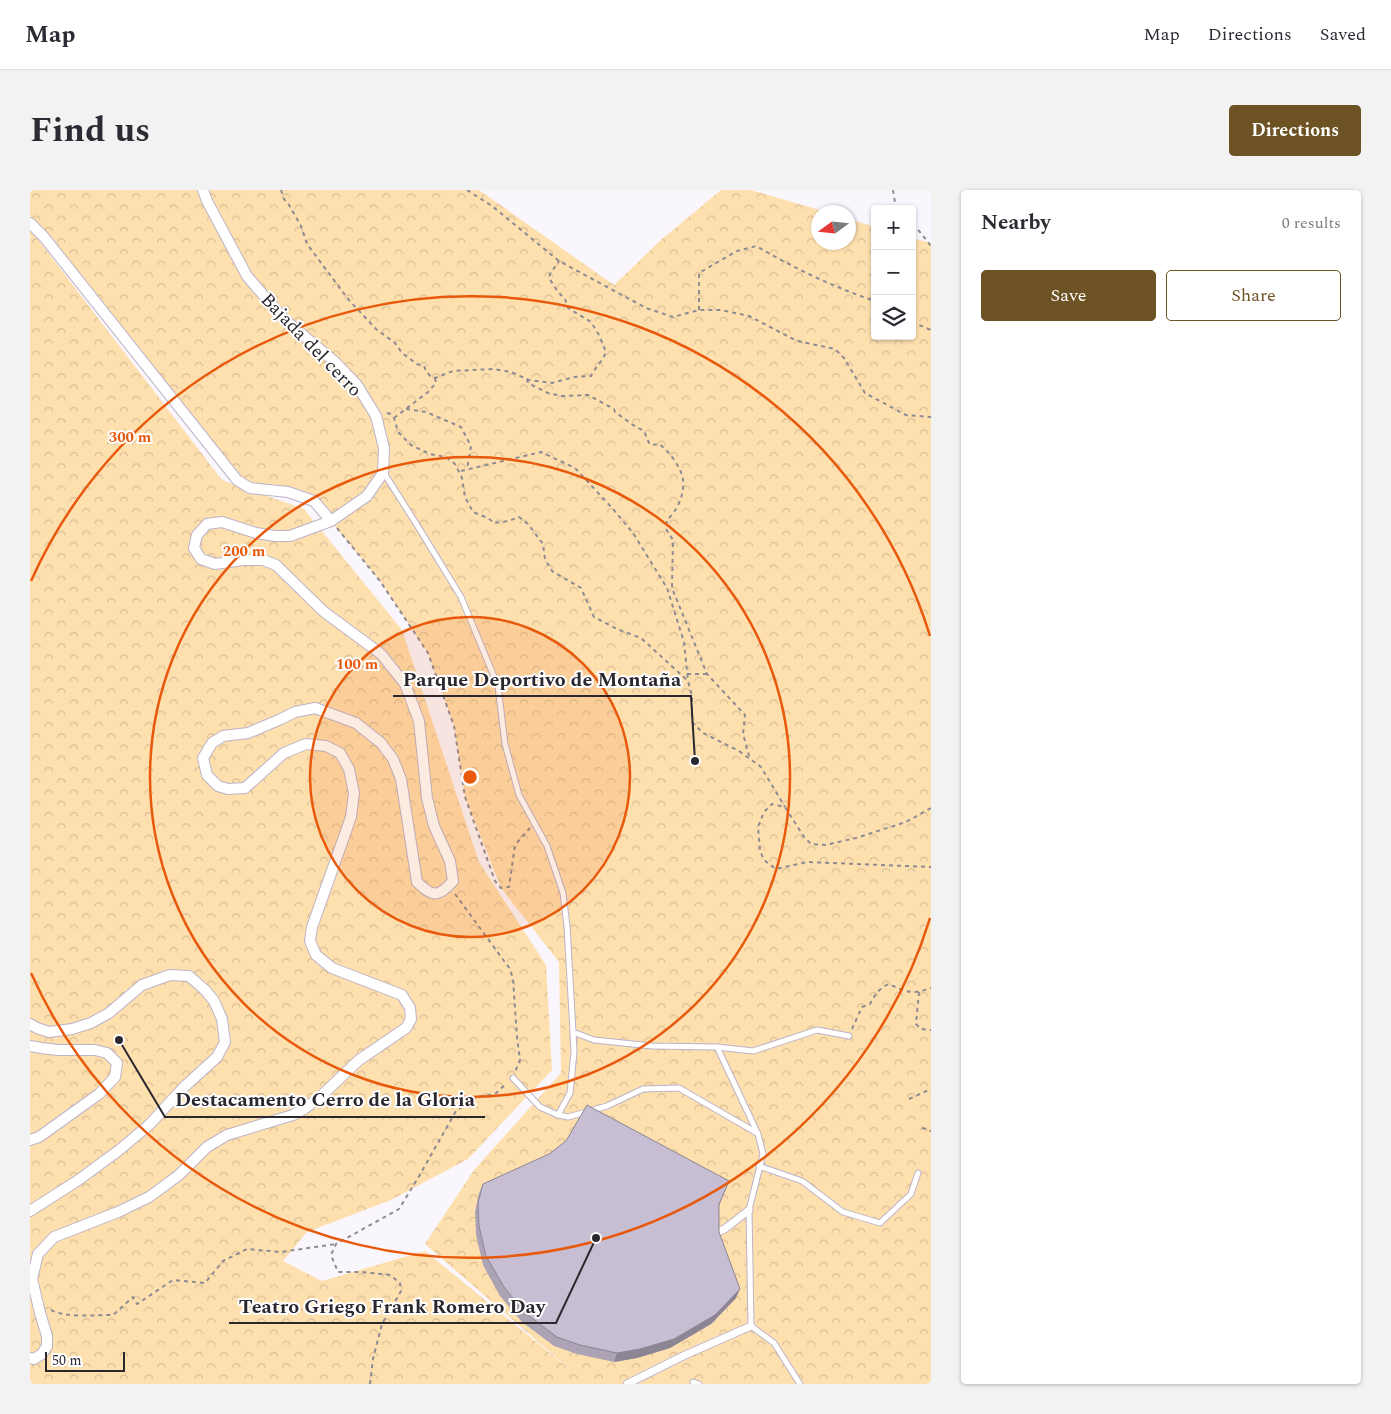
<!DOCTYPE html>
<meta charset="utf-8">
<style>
body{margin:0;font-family:Spectral,serif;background:#f2f2f3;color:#2b2b33}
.controls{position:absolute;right:15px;top:15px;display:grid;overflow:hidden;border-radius:5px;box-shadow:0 1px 4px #0004}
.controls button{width:45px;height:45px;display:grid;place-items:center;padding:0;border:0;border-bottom:1px solid #e1e1e2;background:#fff;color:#2b2b33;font:25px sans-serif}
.compass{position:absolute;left:781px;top:15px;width:45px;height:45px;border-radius:50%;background:#fff;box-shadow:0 1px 4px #0004;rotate:255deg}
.scale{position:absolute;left:15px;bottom:12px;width:80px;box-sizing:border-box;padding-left:5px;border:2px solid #2b272f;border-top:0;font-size:14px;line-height:18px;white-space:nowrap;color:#2b272f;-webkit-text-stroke:4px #fff;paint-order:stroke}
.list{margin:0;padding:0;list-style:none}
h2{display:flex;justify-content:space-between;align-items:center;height:65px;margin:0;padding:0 20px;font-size:21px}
h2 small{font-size:16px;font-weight:400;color:#7c7c81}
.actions{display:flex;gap:10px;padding:15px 20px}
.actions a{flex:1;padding:11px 0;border:1px solid #6d5224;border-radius:5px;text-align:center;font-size:18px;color:#6d5224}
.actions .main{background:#6d5224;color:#fff}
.icon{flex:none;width:28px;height:28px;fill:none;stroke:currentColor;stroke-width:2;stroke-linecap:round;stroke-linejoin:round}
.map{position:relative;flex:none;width:901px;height:1194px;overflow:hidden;border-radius:5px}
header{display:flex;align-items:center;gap:30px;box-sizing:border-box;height:70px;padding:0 25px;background:#fff;border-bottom:1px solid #e1e1e2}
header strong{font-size:24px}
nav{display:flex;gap:28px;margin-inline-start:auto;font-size:18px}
.intro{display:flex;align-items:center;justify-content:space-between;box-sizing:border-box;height:120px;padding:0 30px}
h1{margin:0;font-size:35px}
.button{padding:12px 22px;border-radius:5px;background:#6d5224;color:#fff;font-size:18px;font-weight:700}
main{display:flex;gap:30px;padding:0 30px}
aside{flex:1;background:#fff;border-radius:5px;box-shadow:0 1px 4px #0004}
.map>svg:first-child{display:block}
.park{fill:url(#park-crowns)}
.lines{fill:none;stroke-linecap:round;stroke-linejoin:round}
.service-casing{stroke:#bdb3c8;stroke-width:7}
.pedestrian-casing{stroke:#bdb3c8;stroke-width:9}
.minor-casing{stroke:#bdb3c8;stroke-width:12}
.path{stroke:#8f8b93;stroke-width:2;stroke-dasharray:4 4;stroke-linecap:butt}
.service{stroke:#fff;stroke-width:5}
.pedestrian{stroke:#fff;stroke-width:7}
.minor{stroke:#fff;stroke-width:10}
.wall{fill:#aca3b5}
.shaded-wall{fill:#8c8594}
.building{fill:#c8bed3;stroke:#8c8594}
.ring{fill:none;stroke:#e8590c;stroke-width:2.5}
.labels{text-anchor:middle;stroke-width:4;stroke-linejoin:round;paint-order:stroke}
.street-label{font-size:19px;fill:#2b272f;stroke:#fff}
.centre{fill:#e8590c;stroke:#fff;stroke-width:2.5}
.ring-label{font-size:15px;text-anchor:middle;font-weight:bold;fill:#e8590c;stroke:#fff;stroke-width:4;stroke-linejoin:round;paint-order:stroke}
.leader{fill:none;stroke:#2b272f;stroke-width:2}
.callout-dot{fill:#2b272f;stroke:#fff;stroke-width:2}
.callout-label{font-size:20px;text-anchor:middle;font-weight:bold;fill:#2b272f;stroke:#fff;stroke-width:4;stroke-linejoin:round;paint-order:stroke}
</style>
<header>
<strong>Map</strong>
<nav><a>Map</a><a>Directions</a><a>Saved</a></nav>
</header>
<div class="intro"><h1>Find us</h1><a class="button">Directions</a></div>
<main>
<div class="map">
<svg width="901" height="1194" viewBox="0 0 901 1194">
<defs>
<pattern id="park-crowns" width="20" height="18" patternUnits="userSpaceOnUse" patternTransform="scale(1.25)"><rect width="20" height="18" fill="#fedfae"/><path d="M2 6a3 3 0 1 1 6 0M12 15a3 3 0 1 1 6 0" fill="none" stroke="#dabf96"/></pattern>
</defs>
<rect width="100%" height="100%" fill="#faf6fe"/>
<polygon class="park" points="0,0 449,0 584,95 632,49 691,0 721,0 797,22 788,22 788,52 818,52 819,29 845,37 845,146 882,146 882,48 901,53 901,1194 0,1194 0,39 192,290 274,319 372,440 449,672 516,775 522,880 438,969 361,1010 277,1042 253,1071 292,1091 395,1061 543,1182 395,1054 444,980 531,883 529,772 471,698 435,607 424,536 398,463 350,391 284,311 258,302 207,290 0,33"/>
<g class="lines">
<g class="service-casing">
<g id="service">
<polyline points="354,283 387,335 431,407 468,496 475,554 489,605 517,656 533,703 537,736 543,842 564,850 622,856 687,857 723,861 787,840 819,846"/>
<polyline points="687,857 728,944 733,964 719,1020 721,1136 744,1153 770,1194"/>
<polyline points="483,888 510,917 528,925 538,927 577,916 613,899 649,898 727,943"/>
<polyline points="528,925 540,903 544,862 543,842"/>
<polyline points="729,976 772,991 813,1022 850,1033 881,1004 888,983"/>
<polyline points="663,1192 669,1194"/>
</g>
</g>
<g class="pedestrian-casing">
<g id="pedestrian">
<polyline points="686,1043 696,1038 719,1020"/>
<polyline points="597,1194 653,1166 721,1136"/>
</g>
</g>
<g class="minor-casing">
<g id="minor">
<polyline points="0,33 14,47 207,290 220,298 258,302 284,311 301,331"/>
<polyline points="0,834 7,838 19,842 42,839 61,833 79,823 112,795 140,785 159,786 175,800 184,811 192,829 195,852 187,867 154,897 119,935 88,961 47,991 0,1021"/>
<polyline points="0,856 11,858 28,860 65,860 77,863 87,873 85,887 69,904 9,947 0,950"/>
<path d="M 0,1168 L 4,1169 L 12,1164 L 17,1156 L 17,1146 L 10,1123 L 2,1089 L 8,1064 L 24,1047 L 88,1022 L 119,1007 L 149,985 L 177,957 L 197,945 L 263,925 L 274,919 L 290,907 L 329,870 L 376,838 L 381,829 L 380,818 L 372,805 L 302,778 L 286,765 L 280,751 L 282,737 L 321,627 L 324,603 L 319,579 L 310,563 L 296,556 L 276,554 L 254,563 L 215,598 L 198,599 L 188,596 L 177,585 L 173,568 L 182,553 L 193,546 L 218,543 L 251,529 L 265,522 L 285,518 L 326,533 L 351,553 L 363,569 L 371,589 L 387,692 C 402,707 408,708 423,691 L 420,671 L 404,636 L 397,608 L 389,531 L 375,494 L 351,464 L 293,421 L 246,375 L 233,370 L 213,370 L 185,374 L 171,369 L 164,358 L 167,345 L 177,334 L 192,332 L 226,343 L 245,346 L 260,346 L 301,331 L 337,306 L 353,283 L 354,258 L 346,226 L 327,195 L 305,172 L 254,129 L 217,86 L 177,11 L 173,0"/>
</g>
</g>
<g class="path">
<path d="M 251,0 L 254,9 L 259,15 L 271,36 L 277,54 L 318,109 L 346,139 L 365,153 L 372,163 L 387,174 L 394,176 L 396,181 L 401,187 L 405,188 L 423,181 L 463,179 L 481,182 L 499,190 L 522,193 L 544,187 L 561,186 C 565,178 573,170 576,162 L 569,145 L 561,132 L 538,118 L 535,109 L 528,102 L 519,88 L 520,84 L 529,71"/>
<polyline points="437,0 462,16 529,71 616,118 643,127 669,120 691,120 719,126 767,151 805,159 814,168 835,203 876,225 901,227"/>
<polyline points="863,0 866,19"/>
<polyline points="882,35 886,37 901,56"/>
<path d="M 669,120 L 669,83 L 707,61 L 726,56 C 764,78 803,97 845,111"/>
<polyline points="882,132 901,140"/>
<path d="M 497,189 L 498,193 L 518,203 L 532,206 L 558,205 L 584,219 L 585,222 L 603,235 L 614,241 L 619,253 L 621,255 L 629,254 C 638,260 652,278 653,290 C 655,304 647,321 637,330 L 636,339 L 643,350 L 642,398 L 677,484 L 715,525 L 713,544 L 720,569"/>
<polyline points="376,219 396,222 431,237 441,256 437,280"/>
<polyline points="357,223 361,224 364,228 368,242 381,255 400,264 416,267 425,274 432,288 435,307 443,322 458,328 464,333 479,331 489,327 498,334 513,354 515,369 522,381 551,398 564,427 587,439 611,448 658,491 662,506 662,532 673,543 709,561 731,577 755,617"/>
<polyline points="364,228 398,202 406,193 405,188"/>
<polyline points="431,281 511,262 545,278 583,319 603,343 637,398 654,452 658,491"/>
<polyline points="307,338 350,391 398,463 424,536 435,607 465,691 471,698 479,697 485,655 500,638"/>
<polyline points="657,484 677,484"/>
<polyline points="901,618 876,632 826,648 795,655 781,654 774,647 755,617 742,614 734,622 728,637 730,661 734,670 746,679 777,672 901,677"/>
<polyline points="425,704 480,779 483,789 487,847 490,870 485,882"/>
<polyline points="889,802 886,834 891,839 901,840"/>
<path d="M 822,839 L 832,817 L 840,814 C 845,805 849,798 859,794 C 876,802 882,805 901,798"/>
<polyline points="879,909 901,899"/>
<polyline points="892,938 901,941"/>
<path d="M 21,1120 C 35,1128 67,1125 83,1125 L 103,1107 L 107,1114 L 143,1090 L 175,1093 L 193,1071 L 217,1059 L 251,1062 L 306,1054"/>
<polyline points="340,1194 343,1169 352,1134 371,1101 370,1093 360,1085 332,1082 308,1082 301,1065 306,1054 369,1019 388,988 426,921 447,907 465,904 477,893"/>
</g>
<use href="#service" class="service"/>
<use href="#pedestrian" class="pedestrian"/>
<use href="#minor" class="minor"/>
</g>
<polygon class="wall" points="699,991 689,1016 689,1042 706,1108 681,1134 640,1158 607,1168 584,1172 547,1164 524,1156 492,1132 470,1106 453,1075 446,1045 445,1022 449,1003 453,994"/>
<polygon class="shaded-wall" points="710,1099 706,1108 681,1134 640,1158 607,1168 584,1172 587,1163"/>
<polygon class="building" points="557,915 699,991 689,1014 689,1042 710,1099 685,1125 644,1149 610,1159 587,1163 550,1155 527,1147 495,1123 474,1097 456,1066 449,1036 448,1013 453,994 519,964 536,951"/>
<circle cx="440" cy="587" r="160" fill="#e8590c" fill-opacity=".12"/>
<g class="ring">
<circle cx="440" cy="587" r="160"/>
<circle cx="440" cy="587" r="320"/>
<path d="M900 728A481 481 0 0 1 1 783M1 391A481 481 0 0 1 900 446"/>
</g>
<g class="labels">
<g class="street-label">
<text transform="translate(282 154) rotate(46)" y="7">Bajada del cerro</text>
</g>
</g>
<circle cx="440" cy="587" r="8" class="centre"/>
<g class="ring-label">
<text x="100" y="252">300 m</text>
<text x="214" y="366">200 m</text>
<text x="327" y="479">100 m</text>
</g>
<path class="leader" d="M665 571L661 506H363M89 850L135 927H455M566 1048L526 1133H199"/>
<g class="callout-dot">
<circle cx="665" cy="571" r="5"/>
<circle cx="89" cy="850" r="5"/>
<circle cx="566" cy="1048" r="5"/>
</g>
<g class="callout-label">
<text x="512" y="496">Parque Deportivo de Montaña</text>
<text x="295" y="916">Destacamento Cerro de la Gloria</text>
<text x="362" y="1123">Teatro Griego Frank Romero Day</text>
</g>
</svg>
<div class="controls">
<button>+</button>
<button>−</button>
<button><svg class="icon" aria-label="layers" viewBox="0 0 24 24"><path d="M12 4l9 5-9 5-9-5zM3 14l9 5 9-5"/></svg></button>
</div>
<svg class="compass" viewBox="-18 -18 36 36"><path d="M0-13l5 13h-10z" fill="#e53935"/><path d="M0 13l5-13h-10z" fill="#7c7c81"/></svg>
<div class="scale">50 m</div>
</div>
<aside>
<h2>Nearby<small>0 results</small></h2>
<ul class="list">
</ul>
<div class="actions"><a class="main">Save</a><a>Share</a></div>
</aside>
</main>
